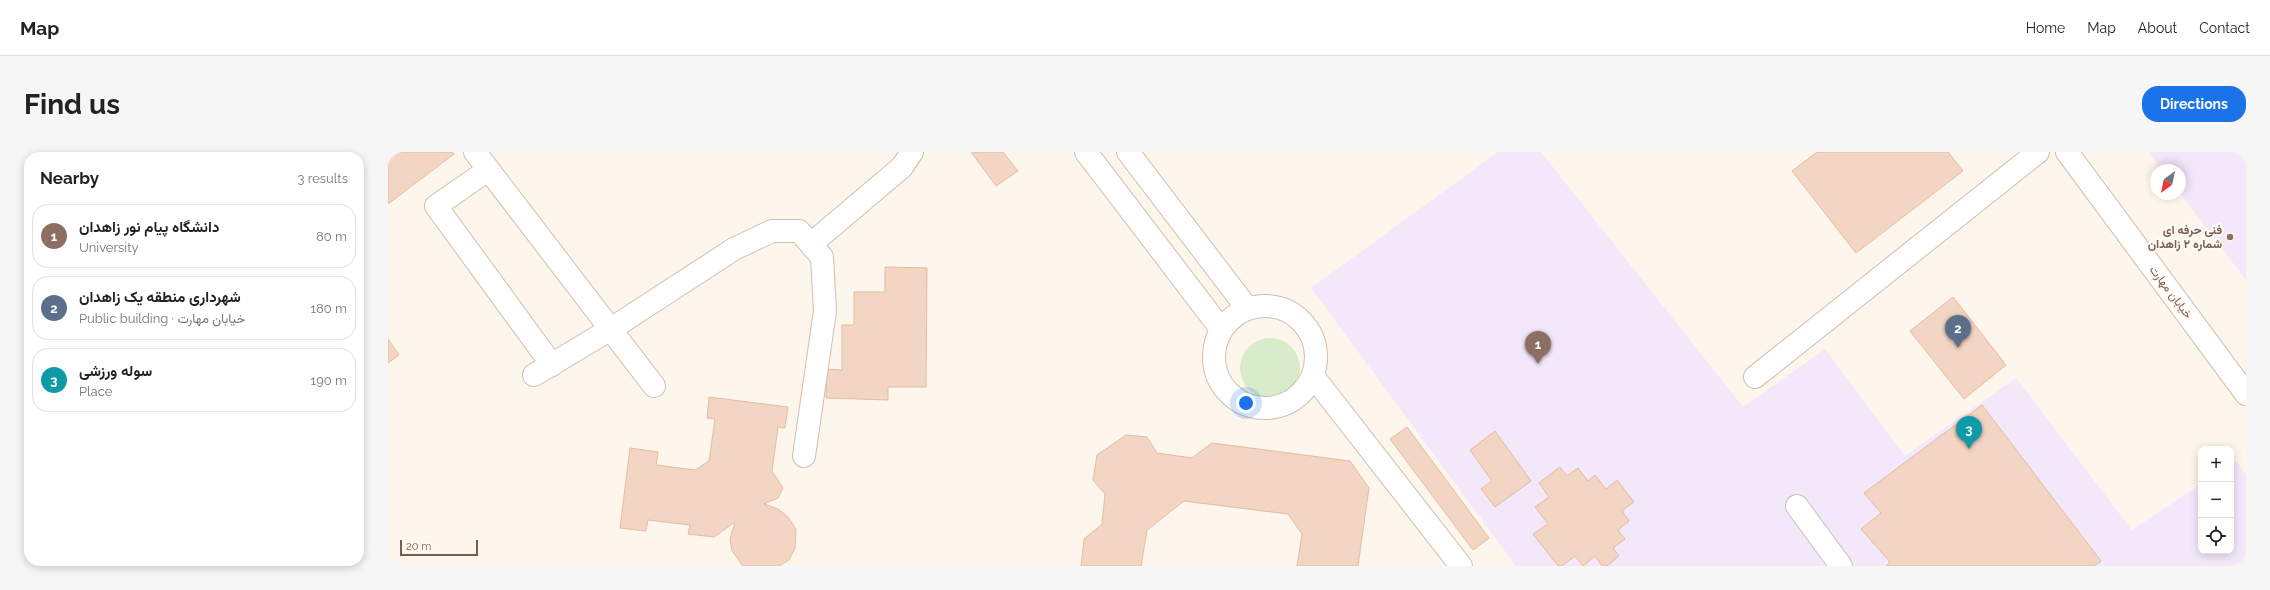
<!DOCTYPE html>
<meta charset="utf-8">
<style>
body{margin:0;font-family:Raleway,Vazirmatn,sans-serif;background:#f6f6f6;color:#222}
.controls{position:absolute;right:12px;bottom:12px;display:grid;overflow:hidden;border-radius:8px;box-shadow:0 2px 10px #0003}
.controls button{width:36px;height:36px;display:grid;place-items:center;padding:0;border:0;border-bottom:1px solid #e0e0e0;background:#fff;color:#222;font:20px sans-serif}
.compass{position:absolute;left:1762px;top:12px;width:36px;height:36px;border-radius:50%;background:#fff;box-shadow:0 2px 10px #0003;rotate:213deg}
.scale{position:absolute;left:12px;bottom:10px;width:78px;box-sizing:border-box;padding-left:4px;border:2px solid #7a5c4d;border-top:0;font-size:11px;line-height:14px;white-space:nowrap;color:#7a5c4d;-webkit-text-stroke:3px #fffaf3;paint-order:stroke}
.you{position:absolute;left:858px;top:251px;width:14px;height:14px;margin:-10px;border:3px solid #fff;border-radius:50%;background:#1a73e8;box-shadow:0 0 0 6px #1a73e833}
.badge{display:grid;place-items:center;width:26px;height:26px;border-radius:50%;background:#1a73e8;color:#fff;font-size:13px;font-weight:700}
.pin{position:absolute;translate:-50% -33px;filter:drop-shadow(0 1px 2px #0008)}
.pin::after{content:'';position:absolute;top:21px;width:14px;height:12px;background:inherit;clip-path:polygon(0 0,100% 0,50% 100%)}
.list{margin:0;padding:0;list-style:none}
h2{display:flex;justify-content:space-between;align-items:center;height:52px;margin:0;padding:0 16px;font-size:17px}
h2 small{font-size:13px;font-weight:400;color:#767676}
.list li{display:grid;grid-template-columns:26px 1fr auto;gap:12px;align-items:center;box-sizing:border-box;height:64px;margin:0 8px 8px;padding:0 8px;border:1px solid #e0e0e0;border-radius:16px}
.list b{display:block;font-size:15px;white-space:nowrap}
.list p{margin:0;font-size:13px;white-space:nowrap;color:#767676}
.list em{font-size:13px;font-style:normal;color:#767676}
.icon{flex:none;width:22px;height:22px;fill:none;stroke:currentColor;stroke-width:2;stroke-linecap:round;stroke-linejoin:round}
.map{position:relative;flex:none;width:1858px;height:414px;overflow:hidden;border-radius:16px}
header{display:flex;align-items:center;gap:24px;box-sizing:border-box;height:56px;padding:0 20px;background:#fff;border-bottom:1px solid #e0e0e0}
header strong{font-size:19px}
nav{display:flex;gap:22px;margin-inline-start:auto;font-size:14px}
.intro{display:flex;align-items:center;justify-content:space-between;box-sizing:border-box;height:96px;padding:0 24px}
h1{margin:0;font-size:28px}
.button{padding:10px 18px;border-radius:16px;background:#1a73e8;color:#fff;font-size:14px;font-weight:700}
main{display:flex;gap:24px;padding:0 24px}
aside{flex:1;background:#fff;border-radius:16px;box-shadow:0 2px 10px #0003}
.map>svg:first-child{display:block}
.education{fill:#f3e8fa}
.green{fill:#d8ecc9}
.building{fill:#f3d5c3;stroke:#e6bba3}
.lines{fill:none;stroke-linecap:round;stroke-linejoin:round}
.minor-casing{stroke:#d1beb0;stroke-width:24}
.minor{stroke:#fff;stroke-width:22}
.education-dot{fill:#8d6e63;stroke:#fffaf3;stroke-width:1.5}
.labels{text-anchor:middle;stroke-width:4;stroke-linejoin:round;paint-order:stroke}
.education-label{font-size:12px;font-weight:bold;fill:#785e54;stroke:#fffaf3;text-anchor:end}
.street-label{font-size:12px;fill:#7a5c4d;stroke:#fffaf3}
</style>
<header>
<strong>Map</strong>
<nav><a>Home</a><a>Map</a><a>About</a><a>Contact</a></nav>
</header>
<div class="intro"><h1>Find us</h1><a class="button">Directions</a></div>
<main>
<aside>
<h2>Nearby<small>3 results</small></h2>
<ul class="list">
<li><span class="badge" style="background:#8d6e63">1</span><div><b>دانشگاه پیام نور زاهدان</b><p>University</p></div><em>80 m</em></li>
<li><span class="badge" style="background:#5c6f8a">2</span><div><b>شهرداری منطقه یک زاهدان</b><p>Public building · خیابان مهارت</p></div><em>180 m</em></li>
<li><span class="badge" style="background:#0f9aa8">3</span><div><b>سوله ورزشی</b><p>Place</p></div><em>190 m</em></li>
</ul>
</aside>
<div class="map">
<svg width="1858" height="414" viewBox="0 0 1858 414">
<rect width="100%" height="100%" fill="#fdf6ec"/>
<g class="education">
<polygon points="1110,0 1153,0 1355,255 1437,197 1517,304 1628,226 1744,378 1813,332 1813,399 1843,399 1843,312 1848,309 1858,323 1858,414 1128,414 923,136"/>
<polygon points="1761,0 1858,0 1858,128 1792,41 1792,18 1774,18"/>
</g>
<circle class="green" cx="882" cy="216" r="30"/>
<g class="building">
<polygon points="0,0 64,0 66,2 0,52"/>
<polygon points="583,0 615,0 630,19 608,34"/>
<polygon points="1429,0 1560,0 1575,19 1468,101 1404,19"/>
<polygon points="497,115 539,116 538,235 500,235 500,248 438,246 438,217 454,218 454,173 466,173 466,140 497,140"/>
<polygon points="1565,145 1618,213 1576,247 1522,179"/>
<polygon points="0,187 11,203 0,211"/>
<polygon points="321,245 400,255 397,276 390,275 384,319 395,336 390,346 376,352 390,357 400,365 408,377 407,396 401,408 391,414 355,414 344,399 342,387 347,370 326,385 300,382 302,373 260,368 258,379 232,376 242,296 270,300 268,313 307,318 321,309 327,267 319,266"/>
<polygon points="1594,253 1713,409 1706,414 1498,414 1502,410 1473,377 1493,361 1476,341"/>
<polygon points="1019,275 1101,386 1085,398 1002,287"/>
<polygon points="1107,279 1143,329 1107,355 1093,337 1104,329 1082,298"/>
<polygon points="738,283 759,285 769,301 804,306 824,291 962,309 981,336 970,414 909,414 914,382 900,362 796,349 759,378 753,414 693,414 696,387 714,372 717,342 705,328 709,303"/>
<polygon points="1172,315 1179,324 1190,316 1200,329 1207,323 1218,337 1229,328 1246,350 1234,359 1241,369 1230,378 1237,387 1225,396 1231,404 1219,414 1214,414 1207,404 1195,414 1187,404 1174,414 1170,414 1145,382 1160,372 1147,355 1161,345 1151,331"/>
</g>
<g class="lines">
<g class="minor-casing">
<g id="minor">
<polyline points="87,0 266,234"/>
<polyline points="698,0 833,177"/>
<polyline points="740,0 859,156"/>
<polyline points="1679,0 1858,242"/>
<polyline points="100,18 48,54 164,213"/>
<polyline points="423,92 514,15 524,0"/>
<circle cx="877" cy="205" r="51"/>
<polyline points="146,223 223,177 346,97 384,79 411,79 434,105 437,159 416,304"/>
<polyline points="925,224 1073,414"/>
<polyline points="1367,225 1650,0"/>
<polyline points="1409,354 1453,414"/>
</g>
</g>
<use href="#minor" class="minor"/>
</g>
<circle class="education-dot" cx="1842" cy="85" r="4"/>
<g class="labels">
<g class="education-label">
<text x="1834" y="82">فنی حرفه ای<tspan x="1834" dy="14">شماره ۲ زاهدان</tspan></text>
</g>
<g class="street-label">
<text transform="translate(1783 140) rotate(53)" y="4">خیابان مهارت</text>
</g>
</g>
</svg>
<div class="controls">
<button>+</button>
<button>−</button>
<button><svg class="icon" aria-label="locate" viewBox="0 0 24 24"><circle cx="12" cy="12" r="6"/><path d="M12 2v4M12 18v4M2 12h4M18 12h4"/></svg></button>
</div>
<svg class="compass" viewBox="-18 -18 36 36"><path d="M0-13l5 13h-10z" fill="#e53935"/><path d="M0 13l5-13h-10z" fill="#767676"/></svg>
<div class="scale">20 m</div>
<div class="you"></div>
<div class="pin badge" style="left:1150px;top:212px;background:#8d6e63">1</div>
<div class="pin badge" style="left:1570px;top:196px;background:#5c6f8a">2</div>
<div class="pin badge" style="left:1581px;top:297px;background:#0f9aa8">3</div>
</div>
</main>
